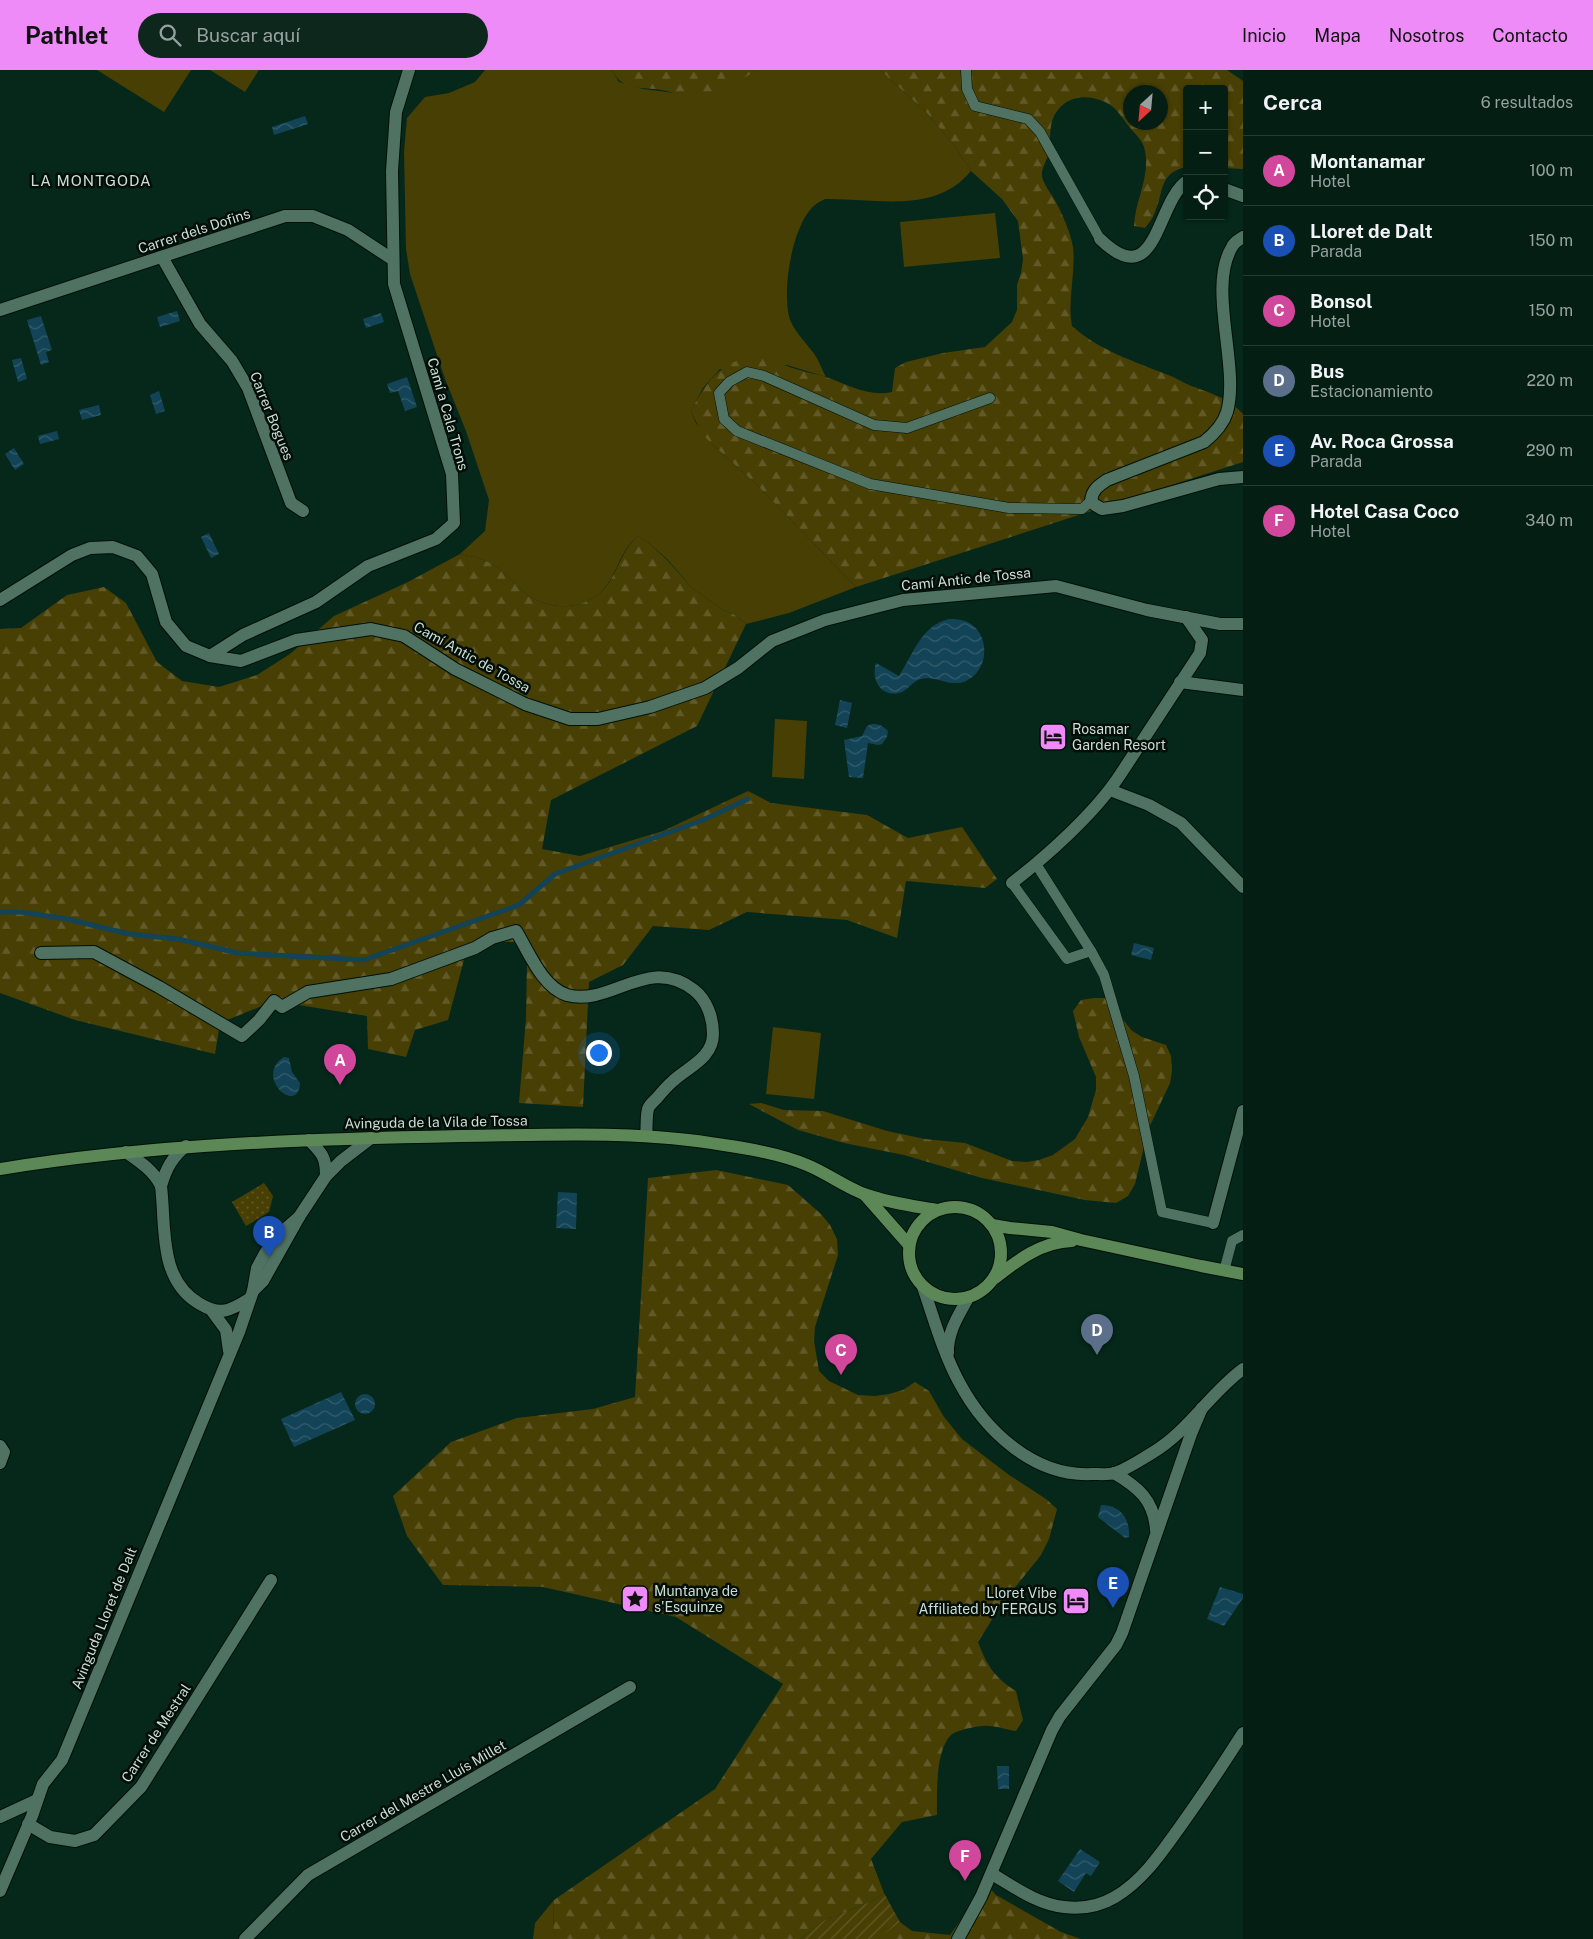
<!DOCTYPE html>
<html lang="es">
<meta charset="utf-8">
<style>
body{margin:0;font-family:"Public Sans",sans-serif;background:#0d271d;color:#f1f3f6}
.controls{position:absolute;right:15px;top:15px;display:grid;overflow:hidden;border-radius:5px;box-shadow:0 1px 4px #0004}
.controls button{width:45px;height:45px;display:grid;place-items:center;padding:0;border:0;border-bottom:1px solid #253c34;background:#041e14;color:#f1f3f6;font:25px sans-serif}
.compass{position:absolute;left:1123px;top:15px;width:45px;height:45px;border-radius:50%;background:#041e14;box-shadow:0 1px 4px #0004;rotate:206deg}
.you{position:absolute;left:598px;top:982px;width:18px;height:18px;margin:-12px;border:4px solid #fff;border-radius:50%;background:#1a73e8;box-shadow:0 0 0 8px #1a73e833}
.badge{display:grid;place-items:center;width:32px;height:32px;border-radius:50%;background:#ee8bf8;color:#fff;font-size:16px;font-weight:700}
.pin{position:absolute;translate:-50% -41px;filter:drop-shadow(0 1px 2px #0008)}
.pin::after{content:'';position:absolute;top:26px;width:18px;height:15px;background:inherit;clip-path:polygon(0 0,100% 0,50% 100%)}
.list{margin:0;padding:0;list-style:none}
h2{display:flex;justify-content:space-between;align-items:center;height:65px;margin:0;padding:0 20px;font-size:21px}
h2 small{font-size:16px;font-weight:400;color:#97a2a0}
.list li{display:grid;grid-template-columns:32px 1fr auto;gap:15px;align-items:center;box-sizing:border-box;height:70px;padding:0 20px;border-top:1px solid #253c34}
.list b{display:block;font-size:19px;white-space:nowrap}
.list p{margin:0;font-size:16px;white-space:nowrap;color:#97a2a0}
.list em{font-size:16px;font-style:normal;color:#97a2a0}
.icon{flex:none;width:28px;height:28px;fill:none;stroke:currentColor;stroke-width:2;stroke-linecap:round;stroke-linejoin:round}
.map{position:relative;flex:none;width:1243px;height:1869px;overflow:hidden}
header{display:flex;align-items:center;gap:30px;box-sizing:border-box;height:70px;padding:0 25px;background:#ee8bf8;color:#111}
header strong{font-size:24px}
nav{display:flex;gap:28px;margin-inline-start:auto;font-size:18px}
.search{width:350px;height:45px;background:#0d271d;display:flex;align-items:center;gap:12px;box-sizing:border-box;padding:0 18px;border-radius:28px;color:#97a2a0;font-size:19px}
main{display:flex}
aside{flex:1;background:#041e14}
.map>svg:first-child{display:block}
.grass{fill:#483f04}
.forest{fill:url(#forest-firs);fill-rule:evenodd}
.park{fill:url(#park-dots)}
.garden{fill:url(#garden-furrows)}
.water{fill:url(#water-waves)}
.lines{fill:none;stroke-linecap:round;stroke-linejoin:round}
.stream{stroke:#134356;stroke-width:5}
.lane-casing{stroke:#001007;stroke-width:11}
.street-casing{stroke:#001007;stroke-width:14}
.secondary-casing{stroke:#001007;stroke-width:14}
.lane{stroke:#4f7262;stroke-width:10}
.street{stroke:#4f7262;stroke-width:12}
.secondary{stroke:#5c8757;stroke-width:12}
.labels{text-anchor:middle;stroke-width:5;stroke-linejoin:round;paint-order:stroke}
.street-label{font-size:14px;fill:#cbddd4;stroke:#030e08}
.poi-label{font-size:14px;fill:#cbddd4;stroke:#030e08;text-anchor:start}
.neighbourhood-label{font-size:15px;letter-spacing:1px;fill:#cbddd4;stroke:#030e08}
</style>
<header>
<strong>Pathlet</strong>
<div class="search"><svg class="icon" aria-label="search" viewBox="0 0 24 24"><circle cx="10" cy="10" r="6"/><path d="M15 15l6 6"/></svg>Buscar aquí</div>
<nav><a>Inicio</a><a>Mapa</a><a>Nosotros</a><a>Contacto</a></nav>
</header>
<main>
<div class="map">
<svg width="1243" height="1869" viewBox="0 0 1243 1869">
<defs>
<pattern id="forest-firs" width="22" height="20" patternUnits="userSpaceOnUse" patternTransform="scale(1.25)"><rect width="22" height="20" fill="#483f04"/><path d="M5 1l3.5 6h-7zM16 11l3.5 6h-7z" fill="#615a28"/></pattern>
<pattern id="park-dots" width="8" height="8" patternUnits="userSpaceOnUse" patternTransform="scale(1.25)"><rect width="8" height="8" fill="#483f04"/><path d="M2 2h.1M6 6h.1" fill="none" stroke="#615a28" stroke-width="1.8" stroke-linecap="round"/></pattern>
<pattern id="garden-furrows" width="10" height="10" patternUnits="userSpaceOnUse" patternTransform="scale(1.25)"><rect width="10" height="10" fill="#483f04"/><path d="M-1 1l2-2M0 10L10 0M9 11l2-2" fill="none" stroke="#615a28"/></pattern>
<pattern id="water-waves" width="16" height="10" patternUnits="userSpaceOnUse" patternTransform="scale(1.25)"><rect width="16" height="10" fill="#134356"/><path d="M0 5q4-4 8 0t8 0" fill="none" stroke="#345e6d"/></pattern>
</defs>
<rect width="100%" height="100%" fill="#05281b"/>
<g class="grass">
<polygon points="97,0 191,0 164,42"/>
<polygon points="210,0 259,0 245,22"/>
<path d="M 485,0 L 612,0 L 619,12 L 643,19 L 692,25 L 717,19 L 757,0 L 880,0 L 926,42 L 954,75 L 971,101 C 935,145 875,128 825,129 C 822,131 818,132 815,135 C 792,153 780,226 791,252 C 796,263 804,270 811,280 C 818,287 821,298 826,307 L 787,295 L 720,299 L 703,318 L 691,341 L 696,353 L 711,373 L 757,415 L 856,517 L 789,543 L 746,554 L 735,545 L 723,540 L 692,518 L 668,490 L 649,473 L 638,466 C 618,482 618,506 600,523 C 579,541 547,540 525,523 C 513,513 501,497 486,491 C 478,487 468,486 460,484 L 485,461 L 489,430 L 466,361 L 445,309 L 410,204 L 406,179 L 404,82 L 407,48 L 425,27 L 449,23 L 475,12 Z"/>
<polygon points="995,143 1000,188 904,197 900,152"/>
<polygon points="775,649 807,651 804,709 772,707"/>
<polygon points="773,957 821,963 814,1029 766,1024"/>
<polygon points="554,1830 553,1869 533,1869 535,1853"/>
</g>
<g class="forest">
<path d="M 612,0 L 757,0 C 741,11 712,24 693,25 C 680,26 667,20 654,19 C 634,17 623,20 612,0 Z"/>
<path d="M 880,0 L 1227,0 L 1243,11 L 1243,99 L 1224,98 L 1224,19 L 1187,19 L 1187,97 C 1159,102 1164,121 1155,142 C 1153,148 1149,153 1145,158 L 1134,156 C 1135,129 1152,105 1144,77 C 1142,70 1136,65 1131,59 C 1123,50 1117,37 1105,32 C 1083,22 1060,28 1052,51 C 1049,62 1051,74 1048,85 C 1046,93 1041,98 1042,107 C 1044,114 1049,121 1053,127 C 1061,141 1070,160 1073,177 C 1076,203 1067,230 1072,256 C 1098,280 1136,292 1168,305 C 1175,307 1182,312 1189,315 C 1209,323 1228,327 1243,344 L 1243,392 L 856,517 L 757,415 L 711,373 L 702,364 L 691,341 C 706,312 725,283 763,289 C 776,291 787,297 800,300 C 808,303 817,304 826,307 C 848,315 868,327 892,322 L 895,298 L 906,292 L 943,283 L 985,277 L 1012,252 L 1017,240 L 1017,215 L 1021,203 L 1023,189 L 1018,151 L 1002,129 L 971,101 L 954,75 L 926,42 ZM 1130,22 L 1160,22 L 1160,52 L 1130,52 Z"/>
<path d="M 638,466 L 649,473 L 668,491 L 692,518 L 723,540 L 735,545 L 746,554 L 697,656 L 551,730 L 542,779 L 580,786 L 663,761 L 748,721 L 771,733 L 867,745 L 908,768 L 962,757 L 997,809 L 985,818 L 906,811 L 897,868 L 847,850 L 747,842 L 709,860 L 653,856 L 623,895 L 589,912 L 583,1037 L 519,1033 L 526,948 L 527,890 L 514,872 L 474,872 L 465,886 L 448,950 L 415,960 L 406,987 L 368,979 L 367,946 L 274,931 L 220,953 L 215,984 L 75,950 L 0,923 L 0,559 L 21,558 L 67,525 L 104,517 L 126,533 L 157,592 L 182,611 L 219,617 L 257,605 L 290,584 L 334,546 L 408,512 L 460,484 C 468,486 478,487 486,491 C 501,497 513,513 525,523 C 547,540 579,541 600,523 C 618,507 619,482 638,466 Z"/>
<polygon points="1094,928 1107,928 1131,960 1142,967 1166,975 1171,986 1172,1001 1170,1013 1148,1060 1135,1114 1128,1126 1116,1133 1085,1130 982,1108 904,1085 844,1073 798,1060 749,1034 761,1033 784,1040 823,1041 887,1061 925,1069 965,1073 1012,1091 1027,1092 1039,1090 1053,1085 1075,1069 1088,1047 1096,1020 1096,1007 1079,967 1073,941 1081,930"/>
<path d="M 716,1100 L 788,1115 L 821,1144 L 830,1155 L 837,1169 L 838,1185 L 815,1257 L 814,1271 L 819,1301 L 829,1311 L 858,1325 L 875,1326 L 889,1324 L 903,1320 L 915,1312 L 929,1321 L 944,1347 L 962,1369 L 1009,1405 L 1046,1429 L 1057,1439 L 1049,1469 L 1041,1485 L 1001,1535 L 978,1572 C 987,1596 995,1608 1016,1621 L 1023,1650 L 1016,1661 C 1007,1660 998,1656 989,1656 C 981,1655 957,1660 951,1665 C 935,1681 937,1724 937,1745 L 902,1752 L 871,1789 L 884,1823 L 872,1831 L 825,1850 L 800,1869 L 553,1869 L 554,1830 L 715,1719 L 783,1614 L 676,1547 L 543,1517 L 443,1515 L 407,1466 L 393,1426 L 451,1372 L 517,1348 L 593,1339 L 635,1327 L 648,1108 Z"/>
<polygon points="986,1814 996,1825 1061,1862 1081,1869 879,1869 900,1852 912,1861 950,1865"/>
</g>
<polygon class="park" points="264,1113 273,1126 269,1142 246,1156 232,1132"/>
<polygon class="garden" points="884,1823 900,1852 879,1869 800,1869 825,1850 872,1831"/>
<g class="water">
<polygon points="305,46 308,54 274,65 272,57"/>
<polygon points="177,241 180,251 160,257 157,247"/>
<polygon points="381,243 384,252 366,258 363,249"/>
<polygon points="41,246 52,280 46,282 49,292 41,295 27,250"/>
<polygon points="21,288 27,309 18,312 12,290"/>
<polygon points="407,307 417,337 405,341 398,321 390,323 387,314"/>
<polygon points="159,321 165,341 156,344 150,325"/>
<polygon points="99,335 101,345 82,350 79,340"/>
<polygon points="57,361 59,369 40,374 38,366"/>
<polygon points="14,378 24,394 15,400 5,384"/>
<polygon points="209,463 219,484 211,488 201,467"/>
<path d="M 949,549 C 957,549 965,550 971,554 C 991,568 988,601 966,611 C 949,618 937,605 921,609 C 912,611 908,621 899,623 C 880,627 871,609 876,593 L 899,606 C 913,584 922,555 949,549 Z"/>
<polygon points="840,630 852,633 847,658 835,655"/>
<path d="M 872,654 C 879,654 882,655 888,661 L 887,667 L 882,674 L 878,675 L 868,673 L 863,708 L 849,707 L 844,670 L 862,666 L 867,656 Z"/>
<polygon points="1134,873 1154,878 1151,890 1131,885"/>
<path d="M 284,987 L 289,988 L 292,1002 L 300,1013 C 298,1047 253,1006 284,987 Z"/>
<polygon points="558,1122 577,1123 576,1159 556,1158"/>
<polygon points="341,1322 355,1350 294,1377 281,1349"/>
<circle cx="365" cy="1334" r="10"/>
<path d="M 1101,1435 C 1121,1435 1130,1449 1129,1467 L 1125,1468 L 1098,1447 Z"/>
<polygon points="1220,1517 1243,1524 1243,1528 1224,1556 1207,1549"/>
<polygon points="997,1696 1009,1696 1009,1719 998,1719"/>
<polygon points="1080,1779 1100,1792 1091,1806 1086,1803 1074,1822 1058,1811"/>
</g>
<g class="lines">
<polyline class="stream" points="0,842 21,842 67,849 129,864 178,869 238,883 364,890 519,835 555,804 703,750 748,729"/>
<g class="lane-casing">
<g id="lane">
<polyline points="966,0 967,19 975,36 1028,49 1040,62 1100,169"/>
<polyline points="990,328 907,358 874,355 764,306 747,302 729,312 719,323 724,349 737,361 870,414 1009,438 1082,439 1091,431"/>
<polyline points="1036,794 1091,881 1104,905 1134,1006 1162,1142 1213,1153"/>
<polyline points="1012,813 1067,889 1091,881"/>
<polyline points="1224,1201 1232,1171 1243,1165"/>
</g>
</g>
<g class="street-casing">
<g id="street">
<polyline points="1224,119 1243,126"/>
<path d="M 1243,167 C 1239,170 1234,172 1232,177 C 1207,218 1240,296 1227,342 C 1223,355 1214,364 1204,372 L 1107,410 C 1098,416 1092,420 1091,431 L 1095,435 L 1102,439 L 1123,436 L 1219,409 L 1243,407"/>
<path d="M 1100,169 C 1158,225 1155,133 1187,111"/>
<polyline points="162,187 200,254 232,291 248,318 291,433 303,441"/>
<polyline points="0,240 285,146 313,146 348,160 392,189"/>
<polyline points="0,530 72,485 90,478 113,477 137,486 152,504 166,552 186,576 210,586 241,591 296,570 371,559 404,566 455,599 525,634 570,649 598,649 650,637 705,618 738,598 772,571 825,550 903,530 1056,516 1147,540 1220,554 1243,554"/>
<polyline points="210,586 243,565 316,532 368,496 436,469 454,453 452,404 394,214 392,101 396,42 409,0"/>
<polyline points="1180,612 1243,620"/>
<polyline points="1110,720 1149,735 1181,753 1243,817"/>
<path d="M 1012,813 C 1048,785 1095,743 1120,705 L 1200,583 L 1202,570 L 1186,547"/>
<path d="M 41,883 L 94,882 L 159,917 L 242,966 L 259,950 L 274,931 L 282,937 L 308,922 L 391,909 L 475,878 L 492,868 L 516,861 C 529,882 542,917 567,925 C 611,937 648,884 694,920 C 707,930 713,948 713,964 C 713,988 688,997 673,1011 C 667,1016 662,1022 657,1028 C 654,1031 649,1035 648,1039 C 646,1047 647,1058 646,1066"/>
<path d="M 309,1070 C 322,1083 326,1087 326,1106"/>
<path d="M 126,1082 C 139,1091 154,1101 161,1116 C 166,1157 158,1210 200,1234 C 220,1246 230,1241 249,1229"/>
<path d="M 161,1116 C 166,1099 172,1087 186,1076"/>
<polyline points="1213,1153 1243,1041"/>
<path d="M 923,1217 C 934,1249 943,1282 959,1312 C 985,1361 1034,1407 1092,1404 C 1099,1404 1108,1405 1115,1403 C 1127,1399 1140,1390 1152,1383 C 1188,1362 1210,1323 1243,1299"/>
<polyline points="253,1221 263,1211 299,1147 326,1106 341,1091 371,1068"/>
<polyline points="212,1241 226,1260 229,1281"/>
<path d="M 948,1283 C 947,1262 959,1245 968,1228"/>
<polyline points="0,1376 4,1382 0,1393"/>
<path d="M 1114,1403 C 1138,1417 1154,1430 1156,1460"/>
<polyline points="0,1747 37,1730"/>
<polyline points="28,1754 50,1767 75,1771 94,1765 141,1717 271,1510"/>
<path d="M 992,1804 C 1014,1817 1037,1834 1064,1837 C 1081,1839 1100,1836 1115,1827 C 1141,1812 1160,1785 1177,1761 C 1200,1729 1222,1696 1243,1663"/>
<polyline points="0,1821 32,1746 43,1714 62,1690 239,1262 253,1221 257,1198 264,1185 274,1169 299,1147"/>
<polyline points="245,1869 308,1805 630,1617"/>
<polyline points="958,1869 981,1827 1052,1660 1060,1646 1116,1575 1122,1563 1191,1364 1202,1338"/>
</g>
</g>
<g class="secondary-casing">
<g id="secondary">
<path d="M 0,1099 C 153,1074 307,1069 462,1066 C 549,1065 637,1060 724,1075 C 752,1079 781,1084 807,1095 C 827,1103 848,1119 867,1125 C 889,1133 914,1136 937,1140"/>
<polyline points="865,1125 909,1175"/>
<circle cx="955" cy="1183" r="46"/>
<polyline points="992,1155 1010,1158 1052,1162 1081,1170 1201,1196 1243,1204"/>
<path d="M 995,1208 C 1018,1190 1041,1172 1072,1171"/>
</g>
</g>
<use href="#lane" class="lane"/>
<use href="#street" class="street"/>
<use href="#secondary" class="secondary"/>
</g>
<defs>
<g id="hotel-square" transform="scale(1.4375)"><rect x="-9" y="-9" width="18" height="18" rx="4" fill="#ee8bf8" stroke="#030e08"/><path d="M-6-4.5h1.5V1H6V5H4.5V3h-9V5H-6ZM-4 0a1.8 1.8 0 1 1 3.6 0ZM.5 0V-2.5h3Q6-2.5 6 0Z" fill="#111"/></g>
<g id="sight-square" transform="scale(1.4375)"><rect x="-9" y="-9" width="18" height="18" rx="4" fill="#ee8bf8" stroke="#030e08"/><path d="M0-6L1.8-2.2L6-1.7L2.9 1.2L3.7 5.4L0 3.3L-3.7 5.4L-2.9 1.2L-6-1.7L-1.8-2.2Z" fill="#111"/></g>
</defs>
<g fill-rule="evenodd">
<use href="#hotel-square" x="1053" y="667"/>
<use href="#sight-square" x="635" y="1529"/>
<use href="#hotel-square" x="1076" y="1531"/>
</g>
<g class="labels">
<g class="street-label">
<text transform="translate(194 161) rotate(-18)" y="5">Carrer dels Dofins</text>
<text transform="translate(448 344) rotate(74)" y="5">Camí a Cala Trons</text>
<text transform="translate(272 346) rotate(68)" y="5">Carrer Bogues</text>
<text transform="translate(966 509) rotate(-6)" y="5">Camí Antic de Tossa</text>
<text transform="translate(472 587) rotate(29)" y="5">Camí Antic de Tossa</text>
<text transform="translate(436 1052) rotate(-1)" y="5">Avinguda de la Vila de Tossa</text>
<text transform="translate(104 1548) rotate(-68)" y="5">Avinguda Lloret de Dalt</text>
<text transform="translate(156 1663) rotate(-57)" y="5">Carrer de Mestral</text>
<text transform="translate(423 1721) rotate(-30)" y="5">Carrer del Mestre Lluís Millet</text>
</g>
<g class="poi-label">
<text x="1072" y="664">Rosamar<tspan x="1072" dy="16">Garden Resort</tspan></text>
<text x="654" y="1526">Muntanya de<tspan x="654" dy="16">s'Esquinze</tspan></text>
<text x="1057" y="1528" text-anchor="end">Lloret Vibe<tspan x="1057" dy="16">Affiliated by FERGUS</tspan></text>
</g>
<g class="neighbourhood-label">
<text x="91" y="116">LA MONTGODA</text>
</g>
</g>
</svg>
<div class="controls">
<button>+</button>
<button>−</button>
<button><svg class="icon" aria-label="locate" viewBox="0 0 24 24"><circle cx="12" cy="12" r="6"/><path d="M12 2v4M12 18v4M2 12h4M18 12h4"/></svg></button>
</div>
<svg class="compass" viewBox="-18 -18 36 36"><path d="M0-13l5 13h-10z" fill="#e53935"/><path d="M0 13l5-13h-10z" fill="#97a2a0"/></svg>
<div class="you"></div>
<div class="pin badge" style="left:340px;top:1015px;background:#d1479c">A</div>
<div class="pin badge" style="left:269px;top:1187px;background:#1a4fb4">B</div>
<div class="pin badge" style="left:841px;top:1305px;background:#d1479c">C</div>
<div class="pin badge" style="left:1097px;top:1285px;background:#5c6f8a">D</div>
<div class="pin badge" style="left:1113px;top:1538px;background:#1a4fb4">E</div>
<div class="pin badge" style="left:965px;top:1811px;background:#d1479c">F</div>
</div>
<aside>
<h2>Cerca<small>6 resultados</small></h2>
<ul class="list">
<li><span class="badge" style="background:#d1479c">A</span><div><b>Montanamar</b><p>Hotel</p></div><em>100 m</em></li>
<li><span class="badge" style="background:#1a4fb4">B</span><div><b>Lloret de Dalt</b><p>Parada</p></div><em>150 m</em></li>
<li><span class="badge" style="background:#d1479c">C</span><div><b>Bonsol</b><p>Hotel</p></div><em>150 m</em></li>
<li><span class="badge" style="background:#5c6f8a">D</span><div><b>Bus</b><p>Estacionamiento</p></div><em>220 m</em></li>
<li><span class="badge" style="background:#1a4fb4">E</span><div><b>Av. Roca Grossa</b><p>Parada</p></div><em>290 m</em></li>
<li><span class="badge" style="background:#d1479c">F</span><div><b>Hotel Casa Coco</b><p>Hotel</p></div><em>340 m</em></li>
</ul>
</aside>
</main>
